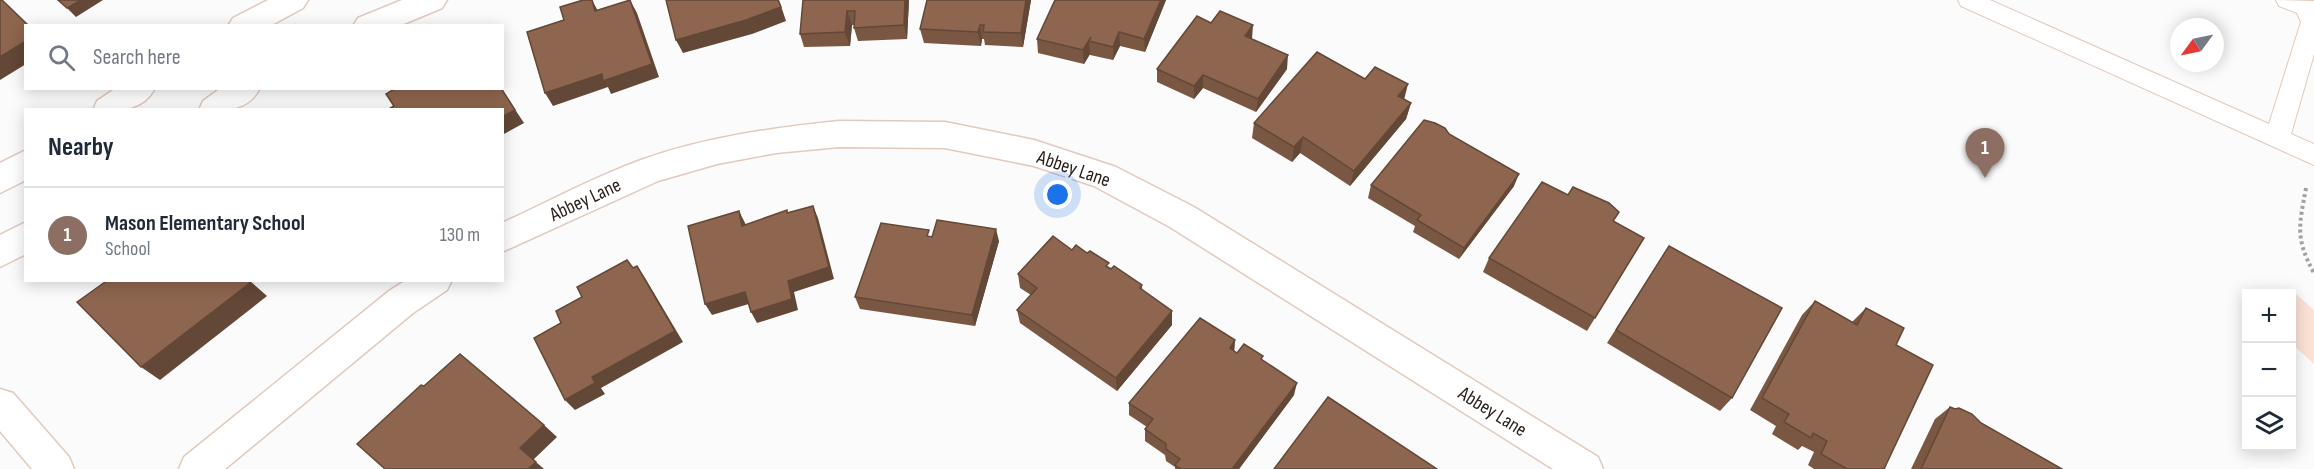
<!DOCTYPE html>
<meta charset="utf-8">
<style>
body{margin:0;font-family:"Sofia Sans Condensed",sans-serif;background:#f2f2f3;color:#1f2937}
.controls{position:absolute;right:18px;bottom:18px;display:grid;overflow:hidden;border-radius:0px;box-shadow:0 3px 15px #0003}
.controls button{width:54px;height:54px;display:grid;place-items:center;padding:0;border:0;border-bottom:2px solid #e0e1e3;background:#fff;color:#1f2937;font:30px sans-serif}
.compass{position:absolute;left:2170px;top:18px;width:54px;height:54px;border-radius:50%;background:#fff;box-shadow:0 3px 15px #0003;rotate:237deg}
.you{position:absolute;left:1058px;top:195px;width:21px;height:21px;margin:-15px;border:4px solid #fff;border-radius:50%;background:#1a73e8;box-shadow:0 0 0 9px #1a73e833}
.badge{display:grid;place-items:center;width:39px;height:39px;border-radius:50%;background:#db2777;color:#fff;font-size:20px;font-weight:700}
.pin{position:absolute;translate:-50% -50px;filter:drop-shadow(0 2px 3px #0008)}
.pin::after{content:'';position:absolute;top:32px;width:21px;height:18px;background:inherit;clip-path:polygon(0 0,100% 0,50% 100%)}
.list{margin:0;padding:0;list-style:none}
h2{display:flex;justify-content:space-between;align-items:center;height:78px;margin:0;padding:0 24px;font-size:26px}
h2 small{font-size:20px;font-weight:400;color:#747a83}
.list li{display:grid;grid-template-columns:39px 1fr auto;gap:18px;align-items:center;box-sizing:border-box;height:96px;padding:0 24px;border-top:2px solid #e0e1e3}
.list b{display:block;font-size:22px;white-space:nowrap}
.list p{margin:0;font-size:20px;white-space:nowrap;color:#747a83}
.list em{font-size:20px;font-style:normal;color:#747a83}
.icon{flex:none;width:33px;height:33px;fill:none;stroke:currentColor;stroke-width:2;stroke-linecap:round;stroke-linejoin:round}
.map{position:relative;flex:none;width:2314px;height:469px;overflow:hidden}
.search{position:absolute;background:#fff;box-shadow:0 3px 15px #0003;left:24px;top:24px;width:480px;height:66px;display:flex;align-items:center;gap:15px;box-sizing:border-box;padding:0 21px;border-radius:0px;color:#747a83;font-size:22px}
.panel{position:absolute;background:#fff;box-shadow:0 3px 15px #0003;left:24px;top:108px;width:480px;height:174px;border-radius:0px}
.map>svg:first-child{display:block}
.green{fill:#fbe2d5}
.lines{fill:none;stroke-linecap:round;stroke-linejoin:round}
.lane-casing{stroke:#e1c9bc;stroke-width:2}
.street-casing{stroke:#e1c9bc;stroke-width:3}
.secondary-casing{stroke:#e1c9bc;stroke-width:3}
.path{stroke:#a4a09f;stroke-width:4;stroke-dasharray:3 3;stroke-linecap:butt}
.lane{fill:#fff;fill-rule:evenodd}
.street{fill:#fff;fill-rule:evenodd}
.secondary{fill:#fff;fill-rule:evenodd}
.wall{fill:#7a5743}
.shaded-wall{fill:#634737}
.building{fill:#8e654e;stroke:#634737;stroke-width:1.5}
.labels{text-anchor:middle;stroke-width:6;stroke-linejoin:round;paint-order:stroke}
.street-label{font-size:20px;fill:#281f1b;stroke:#fff}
</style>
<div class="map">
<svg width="2314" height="469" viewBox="0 0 2314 469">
<rect width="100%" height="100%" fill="#fbfbfb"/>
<polygon class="green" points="2296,294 2314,310 2314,364 2292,344 2292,297"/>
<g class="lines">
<g class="lane-casing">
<polygon id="lane" points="1958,0 1990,0 2269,124 2301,22 2297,13 2279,6 2276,0 2314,1 2314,54 2291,134 2314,144 2314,165 1961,6"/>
</g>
<g class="street-casing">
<g id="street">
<path d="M 839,121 L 945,122 L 1034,140 L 1116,167 L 1194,207 L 1598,457 L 1603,469 L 1553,469 L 1170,227 L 1094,186 L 1034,166 L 945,148 L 839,147 L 776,153 L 717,164 L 658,181 L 502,252 L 502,223 C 548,202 594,177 641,160 C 705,137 772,128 839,121 Z"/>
<polygon points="406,280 452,280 447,290 413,313 225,469 179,469 184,457 389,291"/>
<polygon points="0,389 13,393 69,457 74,469 32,469 0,431"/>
</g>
</g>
<g class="secondary-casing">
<g id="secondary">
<polygon points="268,0 308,0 303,8 270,26 228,26 233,18"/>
<polygon points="402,0 447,0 442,8 399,26 353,26 358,18"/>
<path d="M 116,88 L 155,88 C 142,113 117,110 93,110 L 97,101 Z"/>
<path d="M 221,88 L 260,88 C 247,113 223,110 199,110 L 203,101 Z"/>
<polygon points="26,150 26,180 0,193 0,163"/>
<polygon points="26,222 26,254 0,267 0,235"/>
</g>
</g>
<path class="path" d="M 2306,188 C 2299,226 2295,238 2314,273"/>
<use href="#lane" class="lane"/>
<use href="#street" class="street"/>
<use href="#secondary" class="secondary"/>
</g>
<g class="wall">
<polygon points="803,0 909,0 907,39 858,41 854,28 854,25 852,25 850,46 804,47 800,34"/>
<polygon points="927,0 1031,0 1023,47 985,45 984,39 982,39 981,46 924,43 920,29"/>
<polygon points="1166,0 1145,52 1120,46 1113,60 1090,55 1090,54 1084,64 1038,53 1037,39"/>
<polygon points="1211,23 1251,39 1287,69 1256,112 1203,88 1194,99 1157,82 1157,69"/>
<polygon points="1365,79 1411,103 1406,119 1350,186 1300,153 1292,162 1252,138 1254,123"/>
<polygon points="1449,134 1514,186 1459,259 1413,232 1415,226 1368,198 1371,185"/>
<polygon points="1568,195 1619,212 1613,222 1644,238 1587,331 1483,272 1489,258"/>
<polygon points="931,237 999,241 975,326 860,309 855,297"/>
<polygon points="1669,246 1732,398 1720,411 1607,343"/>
<polygon points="1072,250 1142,285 1142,289 1172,325 1117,391 1020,323 1017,310 1031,295 1020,288 1018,274"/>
<polygon points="1815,301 1852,322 1866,308 1896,345 1884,469 1814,469 1808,465 1814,452 1802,446 1798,450 1772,434 1776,426 1750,410 1802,315"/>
<polygon points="1235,340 1234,351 1237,353 1263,360 1294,395 1239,469 1175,469 1175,467 1166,461 1165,455 1145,441 1145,429 1147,427 1129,415 1129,403"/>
<polygon points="1950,407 1981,423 2062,469 1911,469 1935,419"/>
</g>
<g class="shaded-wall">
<polygon points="81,0 103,0 76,17 67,8"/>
<polygon points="592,0 598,11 595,11"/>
<polygon points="630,0 637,13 659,77 611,94 608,87 553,106 545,93"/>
<polygon points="779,0 786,21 752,34 683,53 676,40"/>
<polygon points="905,0 909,0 907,39 904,25"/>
<polygon points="1026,0 1031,0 1023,47 1021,33"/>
<polygon points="1161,0 1166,0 1145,52 1144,39"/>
<polygon points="847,11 852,25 850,46 845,32"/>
<polygon points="980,25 982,39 981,46 978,32"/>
<polygon points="1253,25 1252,39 1244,50 1245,36"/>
<polygon points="1119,32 1120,46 1113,60 1113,47"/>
<polygon points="1091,37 1089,41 1090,54 1084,64 1083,50"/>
<polygon points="26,41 26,64 0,80 0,57"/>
<polygon points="1288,55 1287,69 1256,112 1258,99"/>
<polygon points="1203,75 1203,88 1194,99 1194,86"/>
<polygon points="1408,84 1404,100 1398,96"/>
<polygon points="501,88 524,123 502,135 502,117"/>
<polygon points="1411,103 1406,119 1350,186 1354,171"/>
<polygon points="1303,137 1300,153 1292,162 1294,147"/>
<polygon points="1519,174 1514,186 1459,259 1464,248"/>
<polygon points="813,206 818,218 834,279 794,292 798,310 757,323 751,312 788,281"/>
<polygon points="739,211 745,223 749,238 742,226"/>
<polygon points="996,229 999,241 975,326 972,315"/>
<polygon points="637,266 645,278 683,342 601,388 605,394 575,410 565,400 592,377"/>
<polygon points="248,280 249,280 267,296 160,380 141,367"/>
<polygon points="745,292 752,303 712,315 705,304"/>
<polygon points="1172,311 1172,325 1117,391 1116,378"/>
<polygon points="1235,340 1234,353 1230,348"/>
<polygon points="1297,383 1294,395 1239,469 1232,469"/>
<polygon points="544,425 557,437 533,460 520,448"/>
<polygon points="536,462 544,469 528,469"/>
</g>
<g class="building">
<polygon points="0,0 2,0 29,26 26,26 26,41 0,57"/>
<polygon points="58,0 81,0 67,8"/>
<polygon points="583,0 592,0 595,11 630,0 652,64 603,81 602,74 545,93 527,32 564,20 560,7"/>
<polygon points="666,0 778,0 781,7 746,20 676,40"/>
<polygon points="803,0 905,0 904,25 854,28 855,11 847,11 845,32 800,34"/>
<polygon points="927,0 1026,0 1021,33 983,32 984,25 980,25 978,32 920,29"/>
<polygon points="1055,0 1161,0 1144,39 1119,32 1113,47 1089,41 1091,37 1083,50 1037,39"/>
<polygon points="1220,11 1253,25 1245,36 1288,55 1258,99 1203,75 1194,86 1157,69 1197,16 1211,23"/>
<polygon points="1317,52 1365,79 1375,67 1408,84 1398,96 1411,103 1354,171 1303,137 1294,147 1254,123"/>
<polygon points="396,88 501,88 515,110 502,117 502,110 387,110 394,106 386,94"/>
<polygon points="1424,120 1435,123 1445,128 1449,134 1519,174 1464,248 1417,220 1421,215 1371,185"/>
<polygon points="1542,182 1568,195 1573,187 1609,203 1619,212 1613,221 1644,238 1595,318 1489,258"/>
<polygon points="813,206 829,267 788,281 792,299 751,312 745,292 705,304 688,226 739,211 742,226 787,210 787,213"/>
<polygon points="937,220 996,229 972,315 855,297 881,223 929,230 927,236 932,237"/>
<polygon points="1053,236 1072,250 1076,245 1087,253 1090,251 1109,263 1106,266 1111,269 1114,266 1142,285 1140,288 1172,311 1116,378 1017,310 1037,288 1018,274"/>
<polygon points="1669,246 1782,308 1732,398 1616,330"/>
<polygon points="627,260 633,268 637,266 675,331 592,377 595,383 565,400 534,338 561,323 556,311 582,297 577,287"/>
<polygon points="103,280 248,280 250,283 141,367 77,302 105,282"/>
<polygon points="1815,301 1857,325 1866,308 1904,328 1896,345 1933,365 1884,469 1847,469 1821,454 1827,441 1813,433 1811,438 1784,422 1789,414 1762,398"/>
<polygon points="1200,318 1235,340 1230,348 1237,353 1244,344 1263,356 1261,359 1297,383 1232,469 1181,469 1175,465 1180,459 1166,449 1166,444 1145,429 1153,419 1129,403"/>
<polygon points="460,354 544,425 520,448 536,462 528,469 385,469 357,444 421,385 424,386"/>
<polygon points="1328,397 1437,469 1274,469"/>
<polygon points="1950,407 1955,409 1959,408 1972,414 1981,423 2062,469 1921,469"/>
</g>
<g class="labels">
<g class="street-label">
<text transform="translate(1074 168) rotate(19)" y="7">Abbey Lane</text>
<text transform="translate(585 199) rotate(-25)" y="7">Abbey Lane</text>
<text transform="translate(1493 411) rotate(32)" y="7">Abbey Lane</text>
</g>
</g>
</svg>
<div class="controls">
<button>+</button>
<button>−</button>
<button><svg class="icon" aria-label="layers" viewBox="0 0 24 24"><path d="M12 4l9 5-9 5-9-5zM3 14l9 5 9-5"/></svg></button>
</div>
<svg class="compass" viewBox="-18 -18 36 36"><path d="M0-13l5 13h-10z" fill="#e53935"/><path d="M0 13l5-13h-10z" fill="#747a83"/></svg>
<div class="you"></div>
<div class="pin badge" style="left:1985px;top:178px;background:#8d6e63">1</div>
<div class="search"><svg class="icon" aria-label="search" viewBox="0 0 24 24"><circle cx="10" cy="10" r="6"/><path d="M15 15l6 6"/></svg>Search here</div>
<section class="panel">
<h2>Nearby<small></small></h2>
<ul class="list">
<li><span class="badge" style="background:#8d6e63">1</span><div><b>Mason Elementary School</b><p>School</p></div><em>130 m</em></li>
</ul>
</section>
</div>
